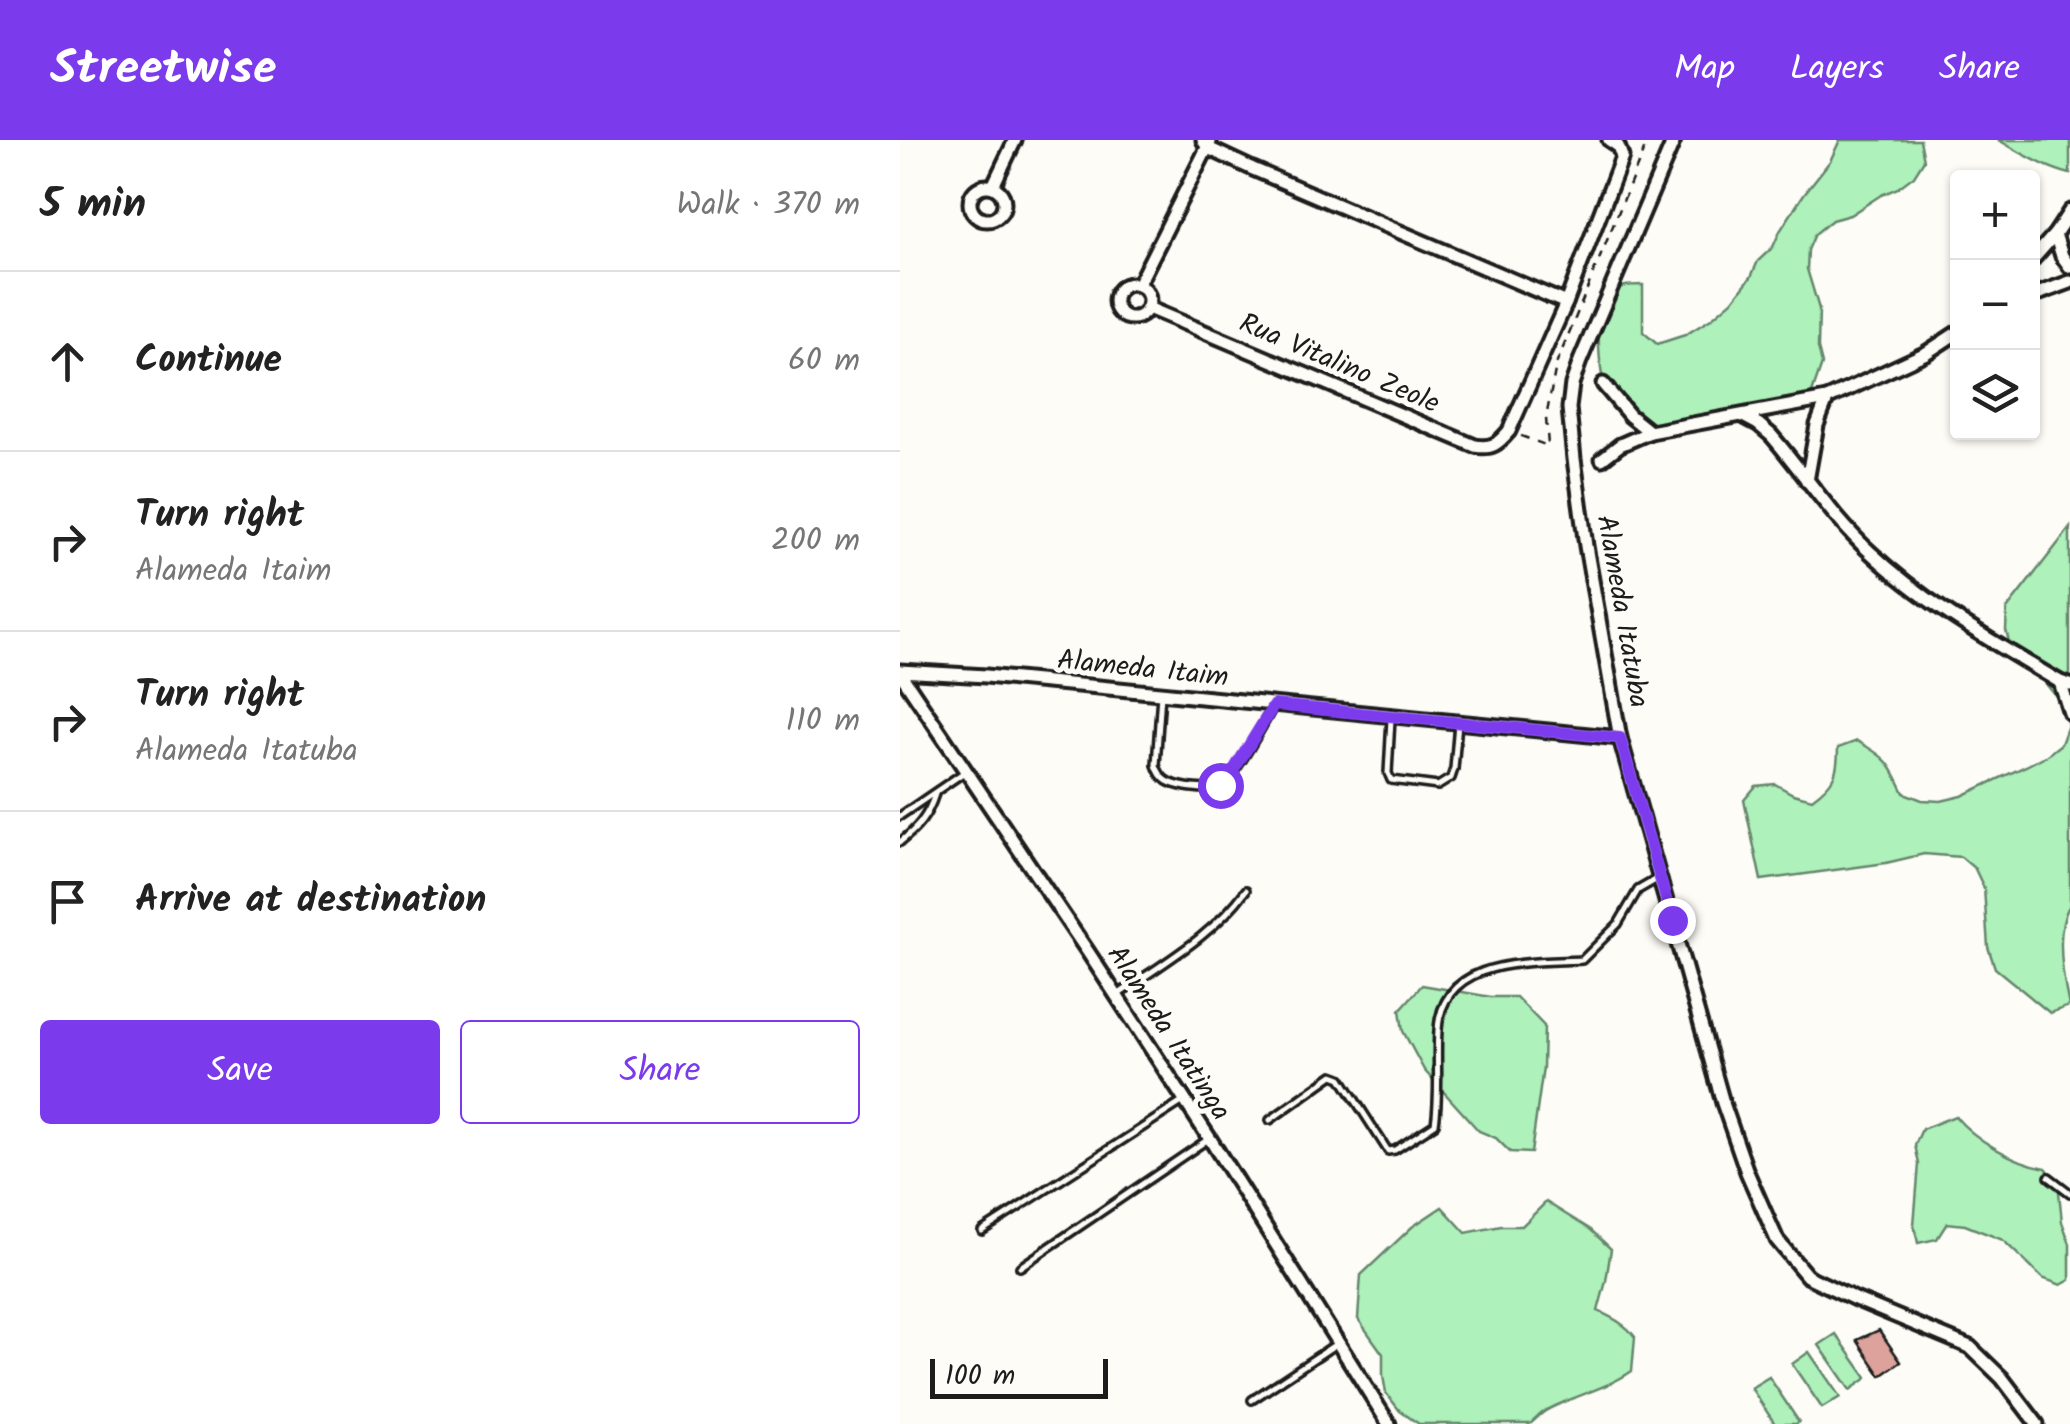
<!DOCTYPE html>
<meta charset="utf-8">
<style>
body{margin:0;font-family:Kalam,sans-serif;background:#f2f2f2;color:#222}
.controls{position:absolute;right:30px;top:30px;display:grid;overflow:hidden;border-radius:10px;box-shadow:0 2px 8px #0004}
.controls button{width:90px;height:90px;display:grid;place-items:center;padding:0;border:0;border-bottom:2px solid #e0e0e0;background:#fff;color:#222;font:50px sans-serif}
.scale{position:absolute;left:30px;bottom:25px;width:178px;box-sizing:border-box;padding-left:10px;border:5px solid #1c1c1c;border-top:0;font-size:28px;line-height:35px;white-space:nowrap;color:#1c1c1c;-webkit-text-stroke:8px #fdfcf7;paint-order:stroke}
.stop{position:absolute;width:30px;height:30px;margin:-22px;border:8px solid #7c3aed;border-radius:50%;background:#fff}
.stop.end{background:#7c3aed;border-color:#fff;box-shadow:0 2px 10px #0008}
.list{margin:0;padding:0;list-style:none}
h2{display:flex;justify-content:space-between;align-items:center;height:130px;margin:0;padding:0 40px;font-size:42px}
h2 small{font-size:32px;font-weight:400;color:#767676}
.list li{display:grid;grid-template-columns:65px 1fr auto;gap:30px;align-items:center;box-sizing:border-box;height:180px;padding:0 40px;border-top:2px solid #e0e0e0}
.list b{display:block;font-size:38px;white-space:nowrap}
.list p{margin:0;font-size:32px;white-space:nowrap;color:#767676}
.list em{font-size:32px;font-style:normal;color:#767676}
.actions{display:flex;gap:20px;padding:30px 40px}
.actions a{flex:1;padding:22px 0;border:2px solid #7c3aed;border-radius:10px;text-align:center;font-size:35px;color:#7c3aed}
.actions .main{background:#7c3aed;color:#fff}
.icon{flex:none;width:55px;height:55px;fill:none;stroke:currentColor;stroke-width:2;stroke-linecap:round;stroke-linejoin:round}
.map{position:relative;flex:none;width:1170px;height:1284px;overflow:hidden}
header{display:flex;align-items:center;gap:60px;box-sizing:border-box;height:140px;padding:0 50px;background:#7c3aed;color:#fff}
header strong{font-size:48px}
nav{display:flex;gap:55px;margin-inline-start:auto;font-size:35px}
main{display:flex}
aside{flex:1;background:#fff}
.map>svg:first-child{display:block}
.green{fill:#aef1bb;stroke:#65866c;stroke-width:2.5}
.building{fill:#dca29b;stroke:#1c1c1c;stroke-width:2.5}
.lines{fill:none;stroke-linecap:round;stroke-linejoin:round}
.lane-casing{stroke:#1c1c1c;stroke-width:12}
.street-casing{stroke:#1c1c1c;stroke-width:19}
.path{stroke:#1c1c1c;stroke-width:2.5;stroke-dasharray:8 8;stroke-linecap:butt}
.lane{stroke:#fdfcf7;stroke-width:5}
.street{stroke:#fdfcf7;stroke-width:11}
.route{stroke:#7c3aed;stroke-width:12}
.labels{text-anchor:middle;stroke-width:10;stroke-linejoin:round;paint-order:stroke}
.street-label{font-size:28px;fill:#1c1c1c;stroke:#fdfcf7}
</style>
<header>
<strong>Streetwise</strong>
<nav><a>Map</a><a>Layers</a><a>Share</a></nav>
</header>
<main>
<aside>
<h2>5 min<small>Walk · 370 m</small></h2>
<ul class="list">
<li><svg class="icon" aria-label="ahead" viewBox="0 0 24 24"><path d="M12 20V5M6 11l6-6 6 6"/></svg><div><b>Continue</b></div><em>60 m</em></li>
<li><svg class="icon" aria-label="right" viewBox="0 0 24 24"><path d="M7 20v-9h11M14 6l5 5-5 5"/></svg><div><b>Turn right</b><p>Alameda Itaim</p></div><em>200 m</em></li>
<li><svg class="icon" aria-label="right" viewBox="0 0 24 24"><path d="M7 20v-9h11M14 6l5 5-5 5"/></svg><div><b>Turn right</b><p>Alameda Itatuba</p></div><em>110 m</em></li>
<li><svg class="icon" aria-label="arrive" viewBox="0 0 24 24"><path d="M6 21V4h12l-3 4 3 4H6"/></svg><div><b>Arrive at destination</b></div></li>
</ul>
<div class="actions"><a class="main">Save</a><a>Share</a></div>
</aside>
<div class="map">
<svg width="1170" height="1284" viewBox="0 0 1170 1284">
<rect width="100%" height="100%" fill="#fdfcf7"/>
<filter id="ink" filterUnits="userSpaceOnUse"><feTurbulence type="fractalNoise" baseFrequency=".01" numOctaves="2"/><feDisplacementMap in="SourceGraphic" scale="20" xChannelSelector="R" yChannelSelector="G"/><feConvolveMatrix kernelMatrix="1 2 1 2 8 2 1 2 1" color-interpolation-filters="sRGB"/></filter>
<g filter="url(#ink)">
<g class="green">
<path d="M 940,0 L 1020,0 L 1024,20 L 1014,36 L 998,48 L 981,55 L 950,75 L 932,80 L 915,94 L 908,110 L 907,129 L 919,169 L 918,208 L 922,224 L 912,253 L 898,267 L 864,278 L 824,283 L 804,288 L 765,287 L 745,284 L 705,252 C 700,229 693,178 707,157 C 716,145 730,145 743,145 L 743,192 L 757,204 L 785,195 L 811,179 L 832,161 L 851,137 L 858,121 L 873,107 L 880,91 L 904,54 L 930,21 Z"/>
<path d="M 1098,0 L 1170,0 L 1170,34 C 1143,27 1122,13 1098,0 Z"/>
<path d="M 1170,388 L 1170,765 C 1154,789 1163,839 1169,866 L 1150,873 L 1095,828 L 1088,807 L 1084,748 L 1075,729 L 1061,717 L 1024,714 L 986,723 L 861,740 L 844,660 L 856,646 L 875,644 L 893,654 L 912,659 C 934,643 938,634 938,608 L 957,601 C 986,617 990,622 1004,653 L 1022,660 L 1041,661 L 1062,656 L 1126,626 L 1147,615 L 1161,604 L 1168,585 L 1164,566 L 1141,538 L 1111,509 L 1106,490 L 1107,469 Z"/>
<polygon points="522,845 591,857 616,857 644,886 643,928 631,1013 610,1012 596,998 579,991 524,930 503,891 500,870"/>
<path d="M 1055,976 C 1075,1000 1115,1023 1146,1028 L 1158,1042 L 1162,1082 L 1170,1104 L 1170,1140 L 1161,1145 L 1142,1138 L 1103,1100 L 1065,1085 L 1047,1083 L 1037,1099 L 1018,1103 L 1014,1085 L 1019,1024 L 1015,1005 L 1022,989 Z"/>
<path d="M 646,1062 L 691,1090 L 711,1109 L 706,1141 L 698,1171 C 712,1178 726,1184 735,1197 L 732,1231 C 706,1249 676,1255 649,1269 C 641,1272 637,1279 630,1284 L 519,1284 L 500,1271 L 486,1253 L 483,1236 L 483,1214 L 458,1179 L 461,1135 L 512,1087 L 542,1067 L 566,1093 L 601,1086 L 622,1086 Z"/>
<polygon points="936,1194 967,1238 950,1250 919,1205"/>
<polygon points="909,1212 940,1257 922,1268 892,1224"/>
<polygon points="869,1237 899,1282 896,1284 875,1284 851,1248"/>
</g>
<polygon class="building" points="979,1190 1001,1222 981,1236 957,1200"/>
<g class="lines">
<g class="lane-casing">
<g id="lane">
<path d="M 261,554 L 256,625 C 261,641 270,644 286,647 C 298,649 314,651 325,642 C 336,634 365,582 373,567"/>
<polyline points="491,579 488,633 491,640 538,646 551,638 554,629 558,583"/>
<polyline points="0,676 63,633"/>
<path d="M 0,702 C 18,688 28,676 35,654"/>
<path d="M 219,854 C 263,823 314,795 346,750"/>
<path d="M 370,980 L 433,935 L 441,938 L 488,1011 L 495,1010 L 535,984 C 540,953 536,922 538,890 C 542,817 629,823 682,820 L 718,784 L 738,750 L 757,739"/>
<polyline points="1149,1037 1170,1053"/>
<polyline points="82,1091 282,962"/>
<polyline points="120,1127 307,1000"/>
<polyline points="352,1260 436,1204"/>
</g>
</g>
<g class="street-casing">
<g id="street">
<polyline points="303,0 308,8 353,29 666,163"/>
<polyline points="774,0 680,221 672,244 669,268 674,319 686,406 720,598 823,963 847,1032 877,1100 907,1136 955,1159 1070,1207 1102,1238 1137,1284"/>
<circle cx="87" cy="63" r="17"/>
<polyline points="93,46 115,0"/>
<polyline points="1155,94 1162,116 1170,127"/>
<polyline points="1132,120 1155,94 1170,71"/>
<circle cx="232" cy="161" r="17"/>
<polyline points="238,145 310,2"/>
<polyline points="1132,156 1170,142"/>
<path d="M 248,168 L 575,306 C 592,309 598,304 609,291 L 666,163 L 722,17 L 718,6 L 709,0"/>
<polyline points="703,244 730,276 750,292 927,259 1026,213 1058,192"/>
<path d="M 843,276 L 858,284 L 871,295 C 904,333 932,377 970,412 C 1025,464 1095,503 1160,542 L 1170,545"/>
<polyline points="702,319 720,305 750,292"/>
<polyline points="907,341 917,285 927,259"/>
<polyline points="0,531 86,536 720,598"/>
<polyline points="0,533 188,812 310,999 489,1284"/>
<polyline points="1160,542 1170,573"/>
</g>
</g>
<polyline class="path" points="621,296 648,306 646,278 656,225 748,0"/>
<use href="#lane" class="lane"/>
<use href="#street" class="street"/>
</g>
</g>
<g class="lines" filter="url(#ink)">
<polyline class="route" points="320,645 327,641 374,565 720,598 772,780"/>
</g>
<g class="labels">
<g class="street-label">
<text transform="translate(440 222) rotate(23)" y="10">Rua Vitalino Zeole</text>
<text transform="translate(724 471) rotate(80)" y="10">Alameda Itatuba</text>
<text transform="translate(243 527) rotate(6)" y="10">Alameda Itaim</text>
<text transform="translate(270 892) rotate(57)" y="10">Alameda Itatinga</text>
</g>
</g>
</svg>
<div class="controls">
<button>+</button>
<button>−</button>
<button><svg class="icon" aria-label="layers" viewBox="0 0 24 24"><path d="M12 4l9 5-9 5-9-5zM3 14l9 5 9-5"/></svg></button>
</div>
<div class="scale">100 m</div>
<div class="stop" style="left:320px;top:645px"></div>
<div class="stop end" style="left:772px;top:780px"></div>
</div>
</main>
